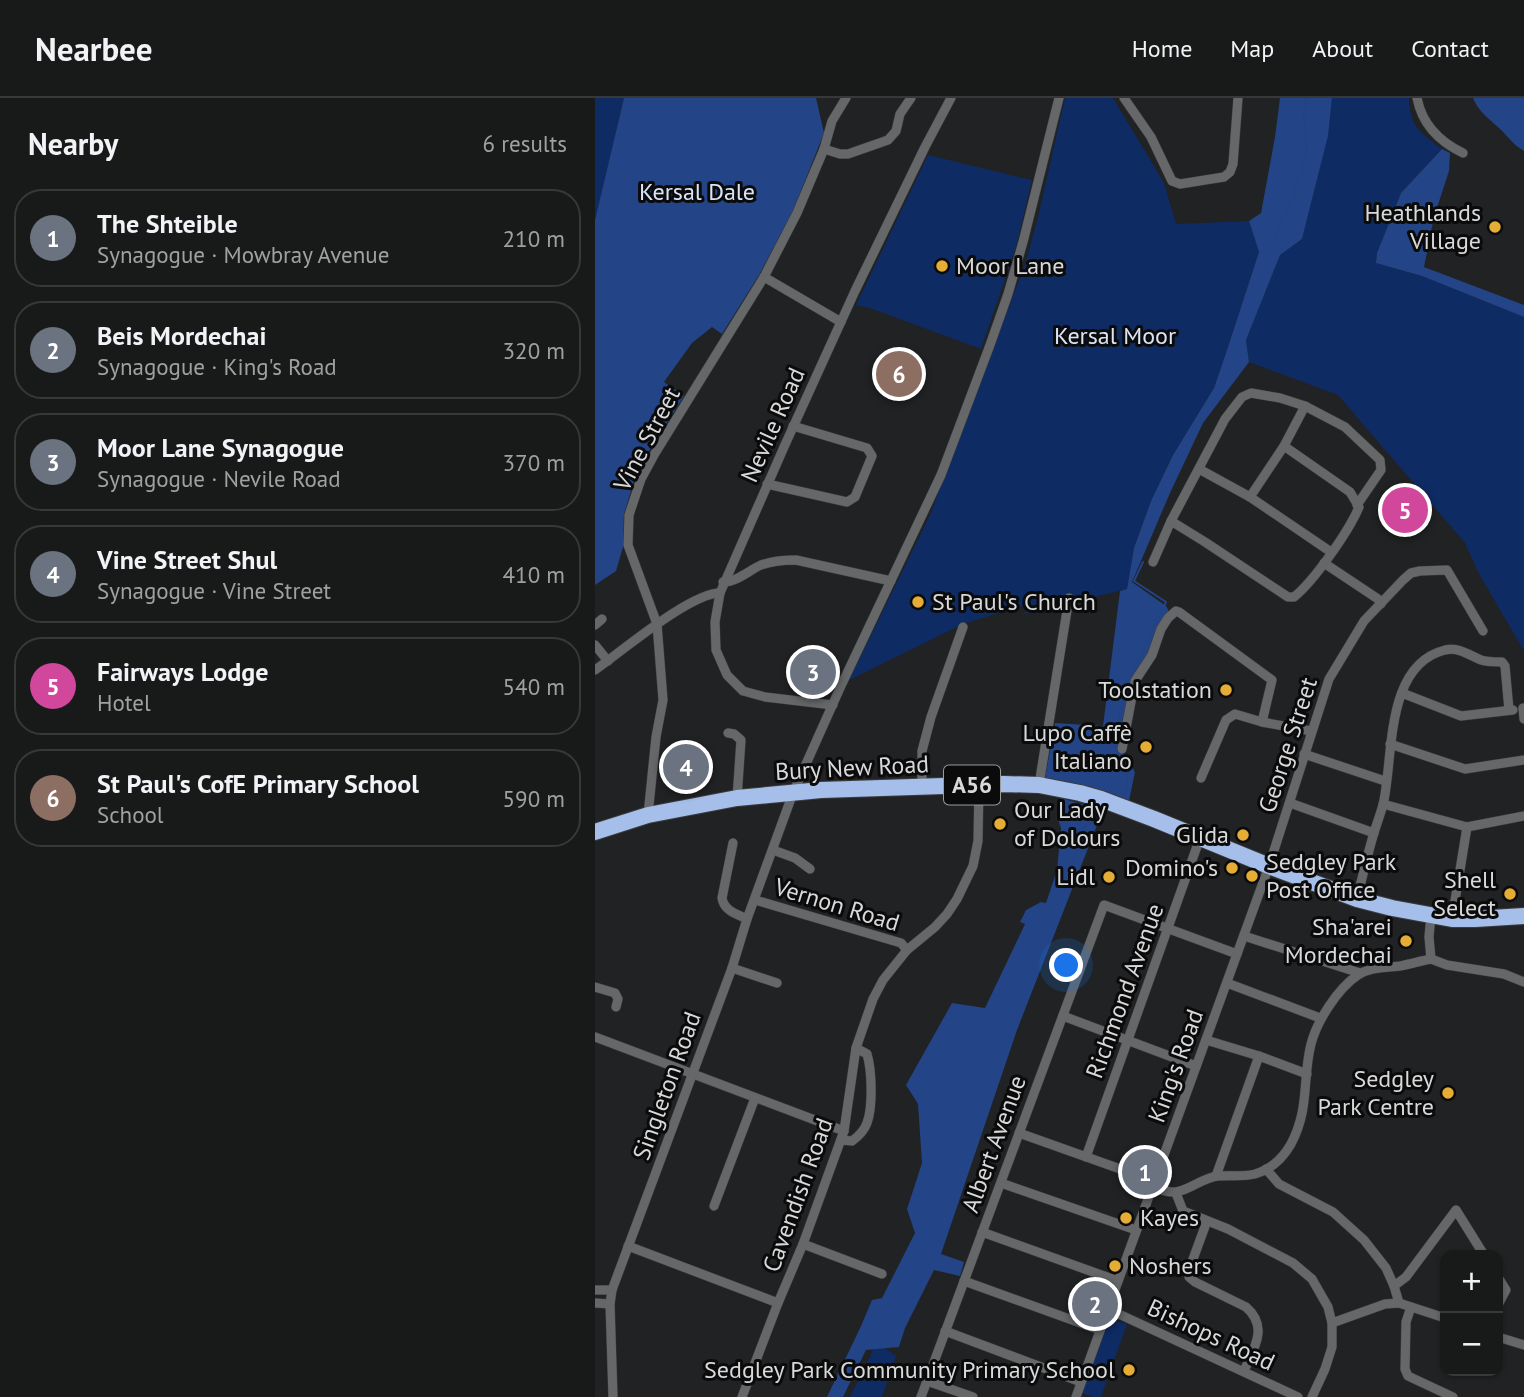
<!DOCTYPE html>
<meta charset="utf-8">
<style>
body{margin:0;font-family:"PT Sans",sans-serif;background:#252727;color:#f1f3f6}
.controls{position:absolute;right:21px;bottom:21px;display:grid;overflow:hidden;border-radius:14px;box-shadow:0 2px 5px #0004}
.controls button{width:63px;height:63px;display:grid;place-items:center;padding:0;border:0;border-bottom:2px solid #363839;background:#181a1a;color:#f1f3f6;font:35px sans-serif}
.you{position:absolute;left:472px;top:868px;width:24px;height:24px;margin:-18px;border:5px solid #fff;border-radius:50%;background:#1a73e8;box-shadow:0 0 0 10px #1a73e833}
.badge{display:grid;place-items:center;width:46px;height:46px;border-radius:50%;background:#2563eb;color:#fff;font-size:23px;font-weight:700}
.pin{position:absolute;translate:-50% -50%;border:4px solid #fff;box-shadow:0 2px 7px #0006}
.list{margin:0;padding:0;list-style:none}
h2{display:flex;justify-content:space-between;align-items:center;height:91px;margin:0;padding:0 28px;font-size:30px}
h2 small{font-size:23px;font-weight:400;color:#9fa1a2}
.list li{display:grid;grid-template-columns:46px 1fr auto;gap:21px;align-items:center;box-sizing:border-box;height:98px;margin:0 14px 14px;padding:0 14px;border:2px solid #363839;border-radius:28px}
.list b{display:block;font-size:26px;white-space:nowrap}
.list p{margin:0;font-size:23px;white-space:nowrap;color:#9fa1a2}
.list em{font-size:23px;font-style:normal;color:#9fa1a2}
.map{position:relative;flex:none;width:929px;height:1299px;overflow:hidden}
header{display:flex;align-items:center;gap:42px;box-sizing:border-box;height:98px;padding:0 35px;background:#181a1a;border-bottom:2px solid #363839}
header strong{font-size:33px}
nav{display:flex;gap:38px;margin-inline-start:auto;font-size:24px}
main{display:flex}
aside{flex:1;background:#181a1a}
.map>svg:first-child{display:block}
.green{fill:#0f2b64}
.forest{fill:#234486}
.lines{fill:none;stroke-linecap:round;stroke-linejoin:round}
.stream{stroke:#224385;stroke-width:2}
.street-casing{stroke:#3b3c3e;stroke-width:10}
.highway-casing{stroke:#3b3c3e;stroke-width:18}
.street{stroke:#666769;stroke-width:9}
.highway{stroke:#a6beea;stroke-width:16}
.poi-dot{fill:#e5ad35;stroke:#0b0b0c;stroke-width:2.5}
.labels{text-anchor:middle;stroke-width:6;stroke-linejoin:round;paint-order:stroke}
.shield{fill:#0b0b0c;stroke:#9a9b9c;stroke-width:2}
.shield-label{font-size:23px;font-weight:bold;fill:#d8d9da}
.park-label{font-size:24px;fill:#d9e4f8;stroke:#0b0b0c}
.poi-label{font-size:24px;fill:#d8d9da;stroke:#0b0b0c;text-anchor:end}
.street-label{font-size:24px;fill:#d8d9da;stroke:#0b0b0c}
</style>
<header>
<strong>Nearbee</strong>
<nav><a>Home</a><a>Map</a><a>About</a><a>Contact</a></nav>
</header>
<main>
<aside>
<h2>Nearby<small>6 results</small></h2>
<ul class="list">
<li><span class="badge" style="background:#6b7280">1</span><div><b>The Shteible</b><p>Synagogue · Mowbray Avenue</p></div><em>210 m</em></li>
<li><span class="badge" style="background:#6b7280">2</span><div><b>Beis Mordechai</b><p>Synagogue · King's Road</p></div><em>320 m</em></li>
<li><span class="badge" style="background:#6b7280">3</span><div><b>Moor Lane Synagogue</b><p>Synagogue · Nevile Road</p></div><em>370 m</em></li>
<li><span class="badge" style="background:#6b7280">4</span><div><b>Vine Street Shul</b><p>Synagogue · Vine Street</p></div><em>410 m</em></li>
<li><span class="badge" style="background:#d1479c">5</span><div><b>Fairways Lodge</b><p>Hotel</p></div><em>540 m</em></li>
<li><span class="badge" style="background:#8d6e63">6</span><div><b>St Paul's CofE Primary School</b><p>School</p></div><em>590 m</em></li>
</ul>
</aside>
<div class="map">
<svg width="929" height="1299" viewBox="0 0 929 1299">
<rect width="100%" height="100%" fill="#202223"/>
<g class="green">
<polygon points="0,0 29,0 0,122"/>
<polygon points="470,0 518,0 569,85 581,126 654,123 664,154 632,252 619,290 578,357 556,403 539,450 532,491 430,516 433,506 368,526 254,582 336,415 378,300 430,167 443,119"/>
<path d="M 737,0 L 814,0 C 815,30 825,34 847,51 L 806,95 L 782,155 L 781,165 L 827,178 L 929,219 L 929,553 L 883,474 L 870,445 L 743,297 L 654,264 L 651,242 L 685,157 L 707,141 L 733,38 Z"/>
<polygon points="333,57 437,82 421,149 386,251 275,210 261,207"/>
<polygon points="514,1221 532,1226 506,1299 498,1299 487,1295"/>
<polygon points="282,1244 301,1258 287,1299 255,1299"/>
</g>
<g class="forest">
<polygon points="29,0 221,0 229,35 198,113 164,177 127,236 117,229 97,245 69,284 89,298 54,353 40,380 29,416 28,449 21,473 0,487 0,122"/>
<polygon points="685,0 737,0 733,38 707,141 685,157 651,242 654,264 608,325 575,395 537,484 571,508 575,515 538,583 522,643 540,674 534,703 526,699 450,680 460,625 508,628 525,493 532,491 539,450 556,403 578,357 619,290 632,252 664,154 654,123 666,115 680,39"/>
<path d="M 878,0 L 929,0 L 929,53 C 918,47 913,38 904,30 C 893,20 884,14 878,0 Z"/>
<polygon points="847,51 855,55 854,73 839,119 829,169 929,207 929,219 827,178 781,165 782,155 806,95"/>
<polygon points="466,700 508,712 422,932 346,1156 369,1164 365,1178 339,1172 310,1230 304,1249 271,1252 248,1299 232,1299 266,1228 277,1202 287,1200 320,1135 312,1111 327,1065 323,1006 311,987 357,905 390,910 430,826 425,824 431,812 446,804 451,805 462,772 466,730 463,721"/>
</g>
<g class="lines">
<g class="stream">
<polyline points="679,141 698,99 712,57 709,14 712,0"/>
<polyline points="530,698 532,679 519,643 533,582 571,504 539,483 548,464"/>
<polyline points="475,785 483,743 489,729 509,714"/>
</g>
<g class="street-casing">
<g id="street">
<polyline points="529,0 556,39 577,83 585,86 629,79 635,74 638,66 643,0"/>
<path d="M 822,0 C 827,26 845,44 868,55"/>
<polyline points="229,51 245,56 253,56 293,42 301,33 305,16 316,0"/>
<polyline points="169,179 246,224"/>
<polyline points="604,371 655,399 736,454"/>
<polyline points="172,386 252,404 260,399 277,358 272,350 198,328"/>
<polyline points="655,399 689,348 710,308"/>
<path d="M 576,423 L 610,444 L 693,499 L 699,499 C 719,483 754,433 764,409 L 755,394 L 689,348"/>
<polyline points="558,464 576,423 630,321 647,299 656,295 685,300 710,308 750,329 785,362 786,372 762,407"/>
<polyline points="729,465 783,501 786,506"/>
<path d="M 128,484 C 142,484 153,473 166,467 C 177,463 189,462 201,462 L 296,483"/>
<polyline points="0,527 7,521"/>
<polyline points="0,547 13,563"/>
<path d="M 0,572 C 26,554 95,495 125,495"/>
<polyline points="807,595 866,618 918,612"/>
<polyline points="238,607 170,599 148,593 132,577 121,552 120,524 125,495 189,349 260,193 330,49 356,0"/>
<polyline points="928,610 929,621"/>
<polyline points="133,635 139,636 146,642 142,700"/>
<polyline points="795,646 870,671 929,662"/>
<polyline points="527,651 540,583 557,557 566,531 573,520 581,513 584,514 677,582 667,624"/>
<polyline points="709,656 790,683"/>
<polyline points="606,680 631,622 640,616 667,624 716,633"/>
<polyline points="444,687 474,500"/>
<polyline points="327,689 327,653 336,619 368,529"/>
<polyline points="695,705 779,735"/>
<polyline points="788,706 872,729 929,718"/>
<polyline points="53,717 61,639 68,602 62,526 33,447 34,417 46,381 59,357 169,179 202,115 229,51 237,23 251,0"/>
<path d="M 138,745 L 127,800 C 129,813 142,816 152,821"/>
<polyline points="178,752 200,760 215,771"/>
<path d="M 762,801 C 767,780 772,759 778,738 C 781,728 785,717 788,707 C 799,660 789,567 850,552 C 864,549 874,557 886,562 C 892,564 900,564 907,564 L 910,568 L 914,612"/>
<polyline points="160,802 306,845 312,852"/>
<polyline points="836,817 834,839 836,861"/>
<polyline points="857,821 872,729"/>
<polyline points="649,838 765,875"/>
<polyline points="836,861 852,867 909,876 929,884"/>
<polyline points="137,870 182,885"/>
<polyline points="632,885 725,920"/>
<polyline points="0,889 20,895 23,901 21,909"/>
<polyline points="468,918 601,968"/>
<polyline points="0,939 249,1033"/>
<polyline points="611,942 664,958 712,976"/>
<polyline points="424,1035 559,1083"/>
<path d="M 246,1042 L 257,1043 C 264,1038 269,1033 272,1025 C 278,1009 277,973 272,956 L 261,950"/>
<polyline points="491,1059 605,740"/>
<polyline points="671,1071 684,1086 738,1114 769,1142 791,1170 799,1188 804,1205"/>
<polyline points="621,1078 664,958"/>
<polyline points="406,1085 541,1132"/>
<path d="M 557,1089 C 564,1091 571,1094 578,1094 C 591,1095 608,1079 623,1078 C 636,1077 648,1079 660,1076 C 677,1071 688,1060 696,1046 C 715,1010 707,982 716,946 C 722,923 743,890 763,877 C 775,869 791,870 805,868 C 815,866 826,863 836,861"/>
<polyline points="581,1095 588,1113 633,1131 698,1165 717,1181 733,1209 737,1225 737,1249 730,1271 717,1299"/>
<polyline points="119,1108 160,1000"/>
<path d="M 612,1123 L 594,1172 L 594,1179 L 600,1184 L 651,1209 C 674,1229 659,1250 649,1273"/>
<polyline points="387,1134 523,1183"/>
<polyline points="208,1146 287,1176"/>
<polyline points="33,1148 183,1205"/>
<polyline points="903,1179 911,1192 903,1207"/>
<polyline points="369,1183 505,1232"/>
<polyline points="799,1188 811,1179 861,1112 889,1157"/>
<polyline points="0,1192 17,1192"/>
<polyline points="0,1205 15,1206"/>
<polyline points="816,1209 811,1224 810,1271 813,1278 858,1299"/>
<polyline points="513,1211 703,1299"/>
<polyline points="737,1225 790,1206 804,1205 850,1220"/>
<polyline points="350,1233 486,1284"/>
<polyline points="903,1239 929,1247"/>
<polyline points="332,1283 378,1299"/>
<polyline points="18,1299 15,1206 17,1192 137,870 152,821 198,695 245,590 346,377 395,247 413,196 428,144 464,0"/>
<polyline points="147,1299 183,1205 208,1146 249,1033 261,950 278,901 288,882 312,852 340,829 352,816 362,801 378,768 383,743 384,687"/>
<polyline points="326,1299 509,807 642,856"/>
<polyline points="481,1299 674,768 734,581 769,523 808,482 816,475 825,473 852,472 888,533"/>
</g>
</g>
<g class="highway-casing">
<polyline id="highway" points="0,734 53,717 142,700 226,692 409,686 444,687 485,695 506,701 559,721 674,768 762,801 797,810 857,821 880,821 929,818"/>
</g>
<use href="#street" class="street"/>
<use href="#highway" class="highway"/>
</g>
<g class="poi-dot">
<circle cx="900" cy="129" r="7"/>
<circle cx="347" cy="168" r="7"/>
<circle cx="323" cy="504" r="7"/>
<circle cx="631" cy="592" r="7"/>
<circle cx="551" cy="649" r="7"/>
<circle cx="405" cy="726" r="7"/>
<circle cx="648" cy="737" r="7"/>
<circle cx="637" cy="770" r="7"/>
<circle cx="657" cy="778" r="7"/>
<circle cx="514" cy="779" r="7"/>
<circle cx="915" cy="796" r="7"/>
<circle cx="811" cy="843" r="7"/>
<circle cx="853" cy="995" r="7"/>
<circle cx="531" cy="1120" r="7"/>
<circle cx="520" cy="1168" r="7"/>
<circle cx="534" cy="1272" r="7"/>
</g>
<g class="labels">
<rect class="shield" x="349" y="667.5" width="56" height="39" rx="5"/>
<g class="shield-label">
<text x="377" y="695">A56</text>
</g>
<g class="park-label">
<text x="102" y="102">Kersal Dale</text>
<text x="520" y="246">Kersal Moor</text>
</g>
<g class="poi-label">
<text x="886" y="123">Heathlands<tspan x="886" dy="28">Village</tspan></text>
<text x="361" y="176" text-anchor="start">Moor Lane</text>
<text x="337" y="512" text-anchor="start">St Paul's Church</text>
<text x="617" y="600">Toolstation</text>
<text x="537" y="643">Lupo Caffè<tspan x="537" dy="28">Italiano</tspan></text>
<text x="419" y="720" text-anchor="start">Our Lady<tspan x="419" dy="28">of Dolours</tspan></text>
<text x="634" y="745">Glida</text>
<text x="671" y="772" text-anchor="start">Sedgley Park<tspan x="671" dy="28">Post Office</tspan></text>
<text x="623" y="778">Domino's</text>
<text x="500" y="787">Lidl</text>
<text x="901" y="790">Shell<tspan x="901" dy="28">Select</tspan></text>
<text x="797" y="837">Sha'arei<tspan x="797" dy="28">Mordechai</tspan></text>
<text x="839" y="989">Sedgley<tspan x="839" dy="28">Park Centre</tspan></text>
<text x="545" y="1128" text-anchor="start">Kayes</text>
<text x="534" y="1176" text-anchor="start">Noshers</text>
<text x="520" y="1280">Sedgley Park Community Primary School</text>
</g>
<g class="street-label">
<text transform="translate(178 327) rotate(-66)" y="8">Nevile Road</text>
<text transform="translate(52 341) rotate(-62)" y="8">Vine Street</text>
<text transform="translate(693 647) rotate(-72)" y="8">George Street</text>
<text transform="translate(257 670) rotate(-3)" y="8">Bury New Road</text>
<text transform="translate(242 807) rotate(17)" y="8">Vernon Road</text>
<text transform="translate(530 893) rotate(-70)" y="8">Richmond Avenue</text>
<text transform="translate(581 968) rotate(-70)" y="8">King's Road</text>
<text transform="translate(72 988) rotate(-70)" y="8">Singleton Road</text>
<text transform="translate(399 1046) rotate(-70)" y="8">Albert Avenue</text>
<text transform="translate(203 1097) rotate(-70)" y="8">Cavendish Road</text>
<text transform="translate(616 1237) rotate(25)" y="8">Bishops Road</text>
</g>
</g>
</svg>
<div class="controls">
<button>+</button>
<button>−</button>
</div>
<div class="you"></div>
<div class="pin badge" style="left:550px;top:1074px;background:#6b7280">1</div>
<div class="pin badge" style="left:500px;top:1206px;background:#6b7280">2</div>
<div class="pin badge" style="left:218px;top:574px;background:#6b7280">3</div>
<div class="pin badge" style="left:91px;top:669px;background:#6b7280">4</div>
<div class="pin badge" style="left:810px;top:412px;background:#d1479c">5</div>
<div class="pin badge" style="left:304px;top:276px;background:#8d6e63">6</div>
</div>
</main>
